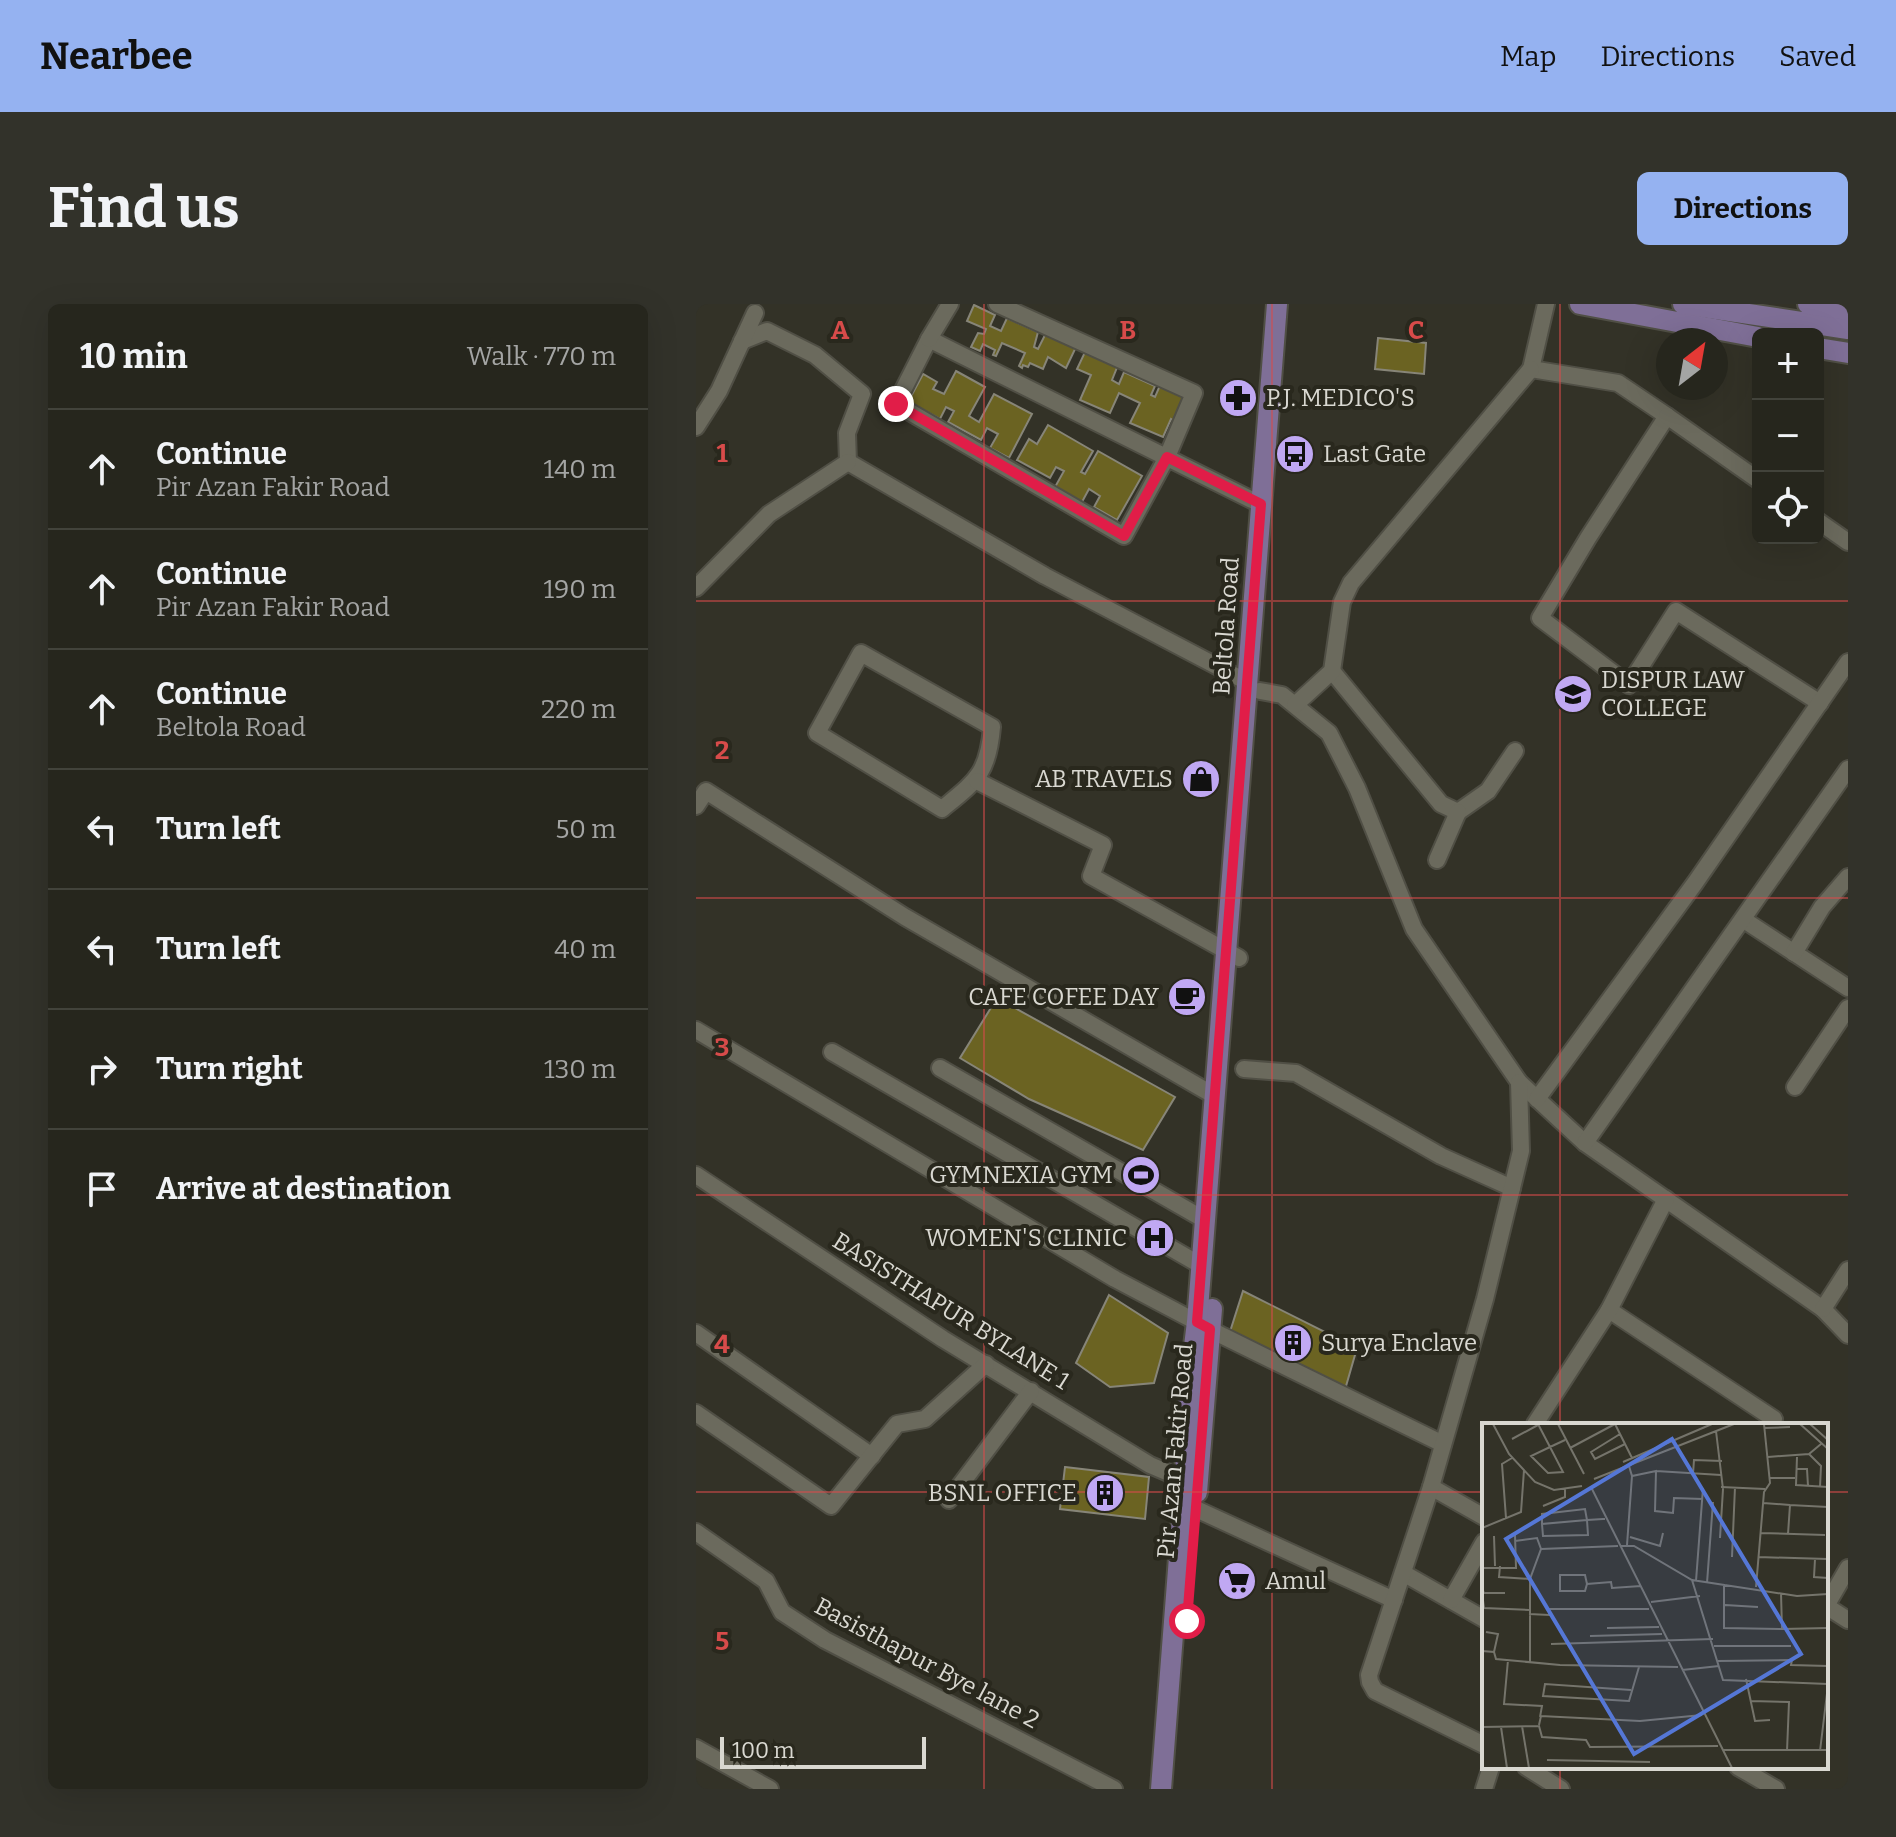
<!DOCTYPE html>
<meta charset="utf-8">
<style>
body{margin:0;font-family:Bitter,serif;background:#32322a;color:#f1f3f6}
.controls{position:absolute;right:24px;top:24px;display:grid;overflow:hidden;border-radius:12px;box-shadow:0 8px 32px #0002}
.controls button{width:72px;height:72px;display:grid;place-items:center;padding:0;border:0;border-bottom:2px solid #42433b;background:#26261d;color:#f1f3f6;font:40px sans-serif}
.compass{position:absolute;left:960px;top:24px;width:72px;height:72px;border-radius:50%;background:#26261d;box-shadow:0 8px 32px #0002;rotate:31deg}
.scale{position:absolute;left:24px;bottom:20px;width:206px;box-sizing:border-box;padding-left:8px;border:4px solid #d9d8d1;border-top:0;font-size:22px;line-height:28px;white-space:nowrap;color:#d9d8d1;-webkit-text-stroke:6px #29281d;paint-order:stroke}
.stop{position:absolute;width:24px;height:24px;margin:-18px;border:6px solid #e11d48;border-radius:50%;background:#fff}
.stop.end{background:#e11d48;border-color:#fff;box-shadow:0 2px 8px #0008}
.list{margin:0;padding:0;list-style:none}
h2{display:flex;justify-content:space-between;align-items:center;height:104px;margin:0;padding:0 32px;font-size:34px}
h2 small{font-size:26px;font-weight:400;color:#a4a5a4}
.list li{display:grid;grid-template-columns:52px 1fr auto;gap:24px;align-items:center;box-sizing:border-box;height:120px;padding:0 32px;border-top:2px solid #42433b}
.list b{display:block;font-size:30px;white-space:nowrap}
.list p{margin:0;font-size:26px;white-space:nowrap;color:#a4a5a4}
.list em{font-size:26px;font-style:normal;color:#a4a5a4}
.icon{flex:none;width:44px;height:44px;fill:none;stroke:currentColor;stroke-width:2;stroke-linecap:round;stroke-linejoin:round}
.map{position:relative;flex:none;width:1152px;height:1485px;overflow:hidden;border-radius:12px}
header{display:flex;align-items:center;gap:48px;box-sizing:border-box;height:112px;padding:0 40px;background:#95b2f1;color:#111}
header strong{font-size:38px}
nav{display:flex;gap:44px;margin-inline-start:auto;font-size:28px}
.intro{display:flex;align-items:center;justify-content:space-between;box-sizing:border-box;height:192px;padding:0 48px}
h1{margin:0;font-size:56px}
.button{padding:20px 36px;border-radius:12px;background:#95b2f1;color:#111;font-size:28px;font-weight:700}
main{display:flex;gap:48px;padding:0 48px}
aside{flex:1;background:#26261d;border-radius:12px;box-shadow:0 8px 32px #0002}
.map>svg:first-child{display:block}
.building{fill:#6b6322;stroke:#878578;stroke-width:2}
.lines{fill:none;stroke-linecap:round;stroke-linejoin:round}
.minor-casing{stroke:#504f45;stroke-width:20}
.major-casing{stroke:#504f45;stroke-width:24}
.minor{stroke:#6b6a5d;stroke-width:16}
.major{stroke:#7f6f97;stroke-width:20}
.route{stroke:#e11d48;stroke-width:10}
.grid{fill:none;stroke:#d74b4a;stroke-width:2;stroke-opacity:0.55}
.labels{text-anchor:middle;stroke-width:8;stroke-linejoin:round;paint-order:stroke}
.poi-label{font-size:24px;fill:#d9d8d1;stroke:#29281d;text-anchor:start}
.street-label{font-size:24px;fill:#d9d8d1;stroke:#29281d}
.inset-road{fill:none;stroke:#75746b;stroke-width:2}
.view{fill:#5577d6;fill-opacity:0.15;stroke:#5577d6;stroke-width:4}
.inset-edge{fill:none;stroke:#d9d8d1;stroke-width:4}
.grid-label{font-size:26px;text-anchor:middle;font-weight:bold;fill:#d74b4a;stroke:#29281d;stroke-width:8;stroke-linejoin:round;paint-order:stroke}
</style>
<header>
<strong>Nearbee</strong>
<nav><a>Map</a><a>Directions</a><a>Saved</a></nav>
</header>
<div class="intro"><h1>Find us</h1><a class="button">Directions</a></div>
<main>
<aside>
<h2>10 min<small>Walk · 770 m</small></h2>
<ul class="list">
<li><svg class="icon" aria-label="ahead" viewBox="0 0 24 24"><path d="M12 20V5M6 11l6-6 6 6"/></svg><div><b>Continue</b><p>Pir Azan Fakir Road</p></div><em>140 m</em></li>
<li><svg class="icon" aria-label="ahead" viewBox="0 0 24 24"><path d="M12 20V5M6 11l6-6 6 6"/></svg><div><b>Continue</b><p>Pir Azan Fakir Road</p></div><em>190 m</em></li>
<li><svg class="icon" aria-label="ahead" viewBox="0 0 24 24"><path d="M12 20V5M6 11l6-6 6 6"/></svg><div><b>Continue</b><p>Beltola Road</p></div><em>220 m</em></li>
<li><svg class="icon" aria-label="left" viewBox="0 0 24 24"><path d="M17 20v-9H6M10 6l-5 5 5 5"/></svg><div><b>Turn left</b></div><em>50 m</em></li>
<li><svg class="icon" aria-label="left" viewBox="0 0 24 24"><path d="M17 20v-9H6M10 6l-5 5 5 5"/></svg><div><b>Turn left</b></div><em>40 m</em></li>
<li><svg class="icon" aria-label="right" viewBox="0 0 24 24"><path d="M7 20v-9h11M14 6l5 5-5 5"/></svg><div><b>Turn right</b></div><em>130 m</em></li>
<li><svg class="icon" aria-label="arrive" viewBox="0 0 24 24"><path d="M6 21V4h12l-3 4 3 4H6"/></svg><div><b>Arrive at destination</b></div></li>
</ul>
</aside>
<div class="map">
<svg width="1152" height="1485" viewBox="0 0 1152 1485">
<rect width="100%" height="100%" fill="#333227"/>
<g class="building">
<polygon points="278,1 299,11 294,22 305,27 311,14 342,28 338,43 342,45 351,27 381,41 370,64 352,53 347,65 334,59 332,63 327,61 326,64 323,62 329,49 306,39 300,52 297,51 299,46 287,40 284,47 275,43 282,29 288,30 290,25 271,17"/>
<polygon points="682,34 730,39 728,70 679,65"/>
<polygon points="390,46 422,61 416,76 423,80 428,68 459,82 455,91 459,93 465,79 494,92 482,119 475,115 467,133 434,119 444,99 423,89 414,109 384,96 395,71 381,65"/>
<polygon points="260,67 289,83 273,112 283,118 298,90 336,110 313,154 294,144 302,130 291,124 285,136 252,118 258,107 250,103 244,115 212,98 227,70 241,78 237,85 248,90"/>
<polygon points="352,121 397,147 385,168 389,170 402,147 446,172 421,216 398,203 404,192 393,185 386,198 359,183 368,167 360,163 354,174 321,156 333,135 341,140"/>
<polygon points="301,694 479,793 447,846 333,795 264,754"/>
<polygon points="547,987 661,1044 648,1089 532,1034"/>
<polygon points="413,991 472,1029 458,1079 414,1083 380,1059"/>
<polygon points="369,1163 453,1173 449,1215 364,1205"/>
</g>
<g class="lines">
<g class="minor-casing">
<g id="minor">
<polyline points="301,0 498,89 471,153 428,232 200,100 233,35 556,196 565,200"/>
<polyline points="850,0 835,65 922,79 971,112 892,234 844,314 933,381 980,307 1124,399"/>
<polyline points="233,35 254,0"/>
<polyline points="46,37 71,27 119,51 166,90 151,129 152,158"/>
<polyline points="971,112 1062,176"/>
<polyline points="0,123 23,87 59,9"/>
<polyline points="152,158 349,272 551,378"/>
<polyline points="1122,217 1152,238"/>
<polyline points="0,284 73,210 152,158"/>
<path d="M 165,349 L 296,423 C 292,470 280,477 246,505 L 121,429 Z"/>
<polyline points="636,367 745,500 762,508 792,487 819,447"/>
<polyline points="564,387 586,391 633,429 661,484 718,625 823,778 889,839 1127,1005 1152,1031"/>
<polyline points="599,401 636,367 646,298 655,279 835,65"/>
<polyline points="281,477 407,541 395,572 543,654"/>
<polyline points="0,502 10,487 209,613 519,792"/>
<polyline points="741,556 762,508"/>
<polyline points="1048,616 1152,684"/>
<polyline points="1098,649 1126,603 1152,573"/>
<polyline points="0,726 419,975 527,1032 747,1140"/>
<polyline points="136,748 506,962"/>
<polyline points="244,764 509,916"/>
<polyline points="548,765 600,769 745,852 816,884"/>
<polyline points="1099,783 1152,704"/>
<polyline points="841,795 999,579 1152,358"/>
<polyline points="889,839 1152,465"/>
<polyline points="0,871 247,1035 454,1161 489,1176"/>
<polyline points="1127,1005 1152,966"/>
<polyline points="913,1006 1078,1115"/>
<polyline points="0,1029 176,1152"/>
<polyline points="0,1109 135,1202 201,1120 229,1115 290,1060"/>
<polyline points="841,1121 839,1120 913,1006 970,895"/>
<polyline points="735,1183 788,1213"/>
<polyline points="253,1196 335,1087"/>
<polyline points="487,1199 698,1296"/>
<polyline points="0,1228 70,1277 86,1308 129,1336 418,1485"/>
<polyline points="707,1269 788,1315"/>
<polyline points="755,1296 788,1238"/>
<polyline points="1130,1302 1152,1264"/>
<polyline points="1130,1302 1152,1316"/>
<polyline points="788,1441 679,1387 674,1378 673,1371 735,1183 789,995 825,847 823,778"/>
<polyline points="0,1444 74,1485"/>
<polyline points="830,1463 865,1485"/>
<polyline points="1042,1463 1080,1485"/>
<polyline points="788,1485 795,1463"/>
</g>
</g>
<g class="major-casing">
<g id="major">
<polyline points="884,0 1062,33"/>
<polyline points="987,0 1152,25"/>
<polyline points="1112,0 1152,6"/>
<polyline points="1122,44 1152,49"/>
<polyline points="501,1188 516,1005"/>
<polyline points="465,1485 489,1176 492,1091 501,1018 581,0"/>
</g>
</g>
<use href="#minor" class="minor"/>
<use href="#major" class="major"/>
</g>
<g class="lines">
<polyline class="route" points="200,100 428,232 471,153 565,200 501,1018 514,1025 491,1317"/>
</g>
<path class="grid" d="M 288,0 L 288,1485M 576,0 L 576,1485M 864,0 L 864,1121M 0,297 L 1152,297M 0,594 L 1152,594M 0,891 L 1152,891M 0,1188 L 788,1188M 1130,1188 L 1152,1188M 864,1463 L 864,1485"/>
<defs>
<g id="pharmacy-disc" transform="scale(2)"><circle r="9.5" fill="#c0a8f3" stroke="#29281d"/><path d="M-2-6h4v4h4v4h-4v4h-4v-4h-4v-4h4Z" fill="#111"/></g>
<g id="bus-disc" transform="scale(2)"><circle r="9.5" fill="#c0a8f3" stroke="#29281d"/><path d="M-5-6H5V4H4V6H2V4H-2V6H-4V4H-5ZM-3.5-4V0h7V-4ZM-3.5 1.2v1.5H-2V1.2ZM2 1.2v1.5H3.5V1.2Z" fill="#111"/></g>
<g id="university-disc" transform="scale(2)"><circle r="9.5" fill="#c0a8f3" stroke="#29281d"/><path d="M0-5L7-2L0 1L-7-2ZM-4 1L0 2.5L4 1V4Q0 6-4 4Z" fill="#111"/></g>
<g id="shop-disc" transform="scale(2)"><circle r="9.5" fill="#c0a8f3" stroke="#29281d"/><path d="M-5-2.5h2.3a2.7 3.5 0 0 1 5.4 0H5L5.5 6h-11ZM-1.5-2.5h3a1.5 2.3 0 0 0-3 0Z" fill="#111"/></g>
<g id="cafe-disc" transform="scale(2)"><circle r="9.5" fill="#c0a8f3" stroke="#29281d"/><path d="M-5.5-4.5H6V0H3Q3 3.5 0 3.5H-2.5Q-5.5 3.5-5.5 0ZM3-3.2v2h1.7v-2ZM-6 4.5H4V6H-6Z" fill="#111"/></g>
<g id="stadium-disc" transform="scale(2)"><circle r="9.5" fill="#c0a8f3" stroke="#29281d"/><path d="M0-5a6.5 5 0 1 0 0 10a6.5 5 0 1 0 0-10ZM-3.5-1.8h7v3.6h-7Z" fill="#111"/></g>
<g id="hospital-disc" transform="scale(2)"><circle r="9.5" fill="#c0a8f3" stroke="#29281d"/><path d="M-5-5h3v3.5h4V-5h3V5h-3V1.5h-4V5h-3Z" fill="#111"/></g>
<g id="building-disc" transform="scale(2)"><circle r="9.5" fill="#c0a8f3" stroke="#29281d"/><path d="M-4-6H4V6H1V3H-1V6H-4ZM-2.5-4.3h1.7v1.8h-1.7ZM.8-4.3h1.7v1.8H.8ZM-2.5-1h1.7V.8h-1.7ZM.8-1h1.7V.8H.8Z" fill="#111"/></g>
<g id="supermarket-disc" transform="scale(2)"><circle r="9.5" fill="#c0a8f3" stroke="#29281d"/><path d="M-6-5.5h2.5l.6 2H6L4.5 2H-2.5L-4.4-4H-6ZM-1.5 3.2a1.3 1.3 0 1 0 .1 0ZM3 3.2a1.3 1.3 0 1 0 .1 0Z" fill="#111"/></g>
</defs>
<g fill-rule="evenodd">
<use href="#pharmacy-disc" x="542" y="94"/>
<use href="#bus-disc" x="599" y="150"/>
<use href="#university-disc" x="877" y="390"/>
<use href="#shop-disc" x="505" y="475"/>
<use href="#cafe-disc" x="491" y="693"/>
<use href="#stadium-disc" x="445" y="871"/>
<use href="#hospital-disc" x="459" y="934"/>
<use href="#building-disc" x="597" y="1039"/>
<use href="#building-disc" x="409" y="1189"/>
<use href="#supermarket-disc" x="541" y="1277"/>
</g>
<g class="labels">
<g class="poi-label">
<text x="570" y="102">P.J. MEDICO'S</text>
<text x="627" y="158">Last Gate</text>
<text x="905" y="384">DISPUR LAW<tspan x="905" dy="28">COLLEGE</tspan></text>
<text x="477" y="483" text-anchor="end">AB TRAVELS</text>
<text x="463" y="701" text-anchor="end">CAFE COFEE DAY</text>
<text x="417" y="879" text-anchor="end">GYMNEXIA GYM</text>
<text x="431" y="942" text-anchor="end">WOMEN'S CLINIC</text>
<text x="625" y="1047">Surya Enclave</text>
<text x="381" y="1197" text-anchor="end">BSNL OFFICE</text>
<text x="569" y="1285">Amul</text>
</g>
<g class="street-label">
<text transform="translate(530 322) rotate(-86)" y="8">Beltola Road</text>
<text transform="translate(255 1007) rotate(32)" y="8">BASISTHAPUR BYLANE 1</text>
<text transform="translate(479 1147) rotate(-85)" y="8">Pir Azan Fakir Road</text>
<text transform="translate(231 1359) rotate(28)" y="8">Basisthapur Bye lane 2</text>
</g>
</g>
<g transform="translate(786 1119)">
<rect width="346" height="346" fill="#333227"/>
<path class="inset-road" d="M 11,1 L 27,31 L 53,59 L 72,67 L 100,63M 56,1 L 68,24 L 81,49 L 66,50 L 49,33 L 68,24 L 83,17M 76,1 L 102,51M 133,1 L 150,35M 318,1 L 346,26M 328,1 L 346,17M 283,5 L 308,4M 234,8 L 241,66 L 238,115M 138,11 L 109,29 L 113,36 L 143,21M 30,16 L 56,2M 88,25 L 133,1M 327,31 L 339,43 L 338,64M 286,34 L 327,31 L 339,21M 315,34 L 314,62 L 346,64M 141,39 L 230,1M 147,43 L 150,53 L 174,48 L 173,88 L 191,90 L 192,75 L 221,76M 314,46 L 325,46 L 326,63M 174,48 L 239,52M 211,51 L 212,37 L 240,38M 288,55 L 313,55M 112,56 L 252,1M 109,64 L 250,345M 239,64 L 283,66M 281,80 L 308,82M 61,83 L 83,74 L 83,66M 24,95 L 20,41 L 30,35M 60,101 L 60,91 L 103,86 L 105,97 L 106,112 L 61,113 L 60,101 L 105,97 L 121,96 L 123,96M 0,105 L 39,89 L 42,47M 278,110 L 343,112M 306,111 L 308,82 L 346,84M 12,113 L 13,143M 148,114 L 178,123 L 181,110M 33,118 L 55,115 L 59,126 L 48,156 L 48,239M 145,122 L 150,53M 139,123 L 152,123 L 210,157 L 315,173 L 346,171M 59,126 L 136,123M 250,134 L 253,64M 276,134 L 346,136M 333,136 L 332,154 L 346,155M 18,143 L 17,154 L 48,156M 0,145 L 34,145 L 33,112M 210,157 L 241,257 L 346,261M 214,158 L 221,65M 225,160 L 231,79M 105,161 L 103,152 L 78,152 L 78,168 L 103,168 L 105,161 L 129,159 L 130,165 L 159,163M 242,161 L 242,205 L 300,206 L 299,170M 274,164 L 282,69 L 288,60 L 282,1M 0,165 L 2,170 L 23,170M 0,170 L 2,185 L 47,187M 169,179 L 218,173M 243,182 L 276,184M 47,191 L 67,192 L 67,186 L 167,186M 125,205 L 177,204M 300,206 L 346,205M 4,209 L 16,211 L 12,229M 108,213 L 180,211M 69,221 L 231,216M 232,223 L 309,223M 0,228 L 12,229 L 14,236 L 78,242 L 196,244M 26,237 L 22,281 L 60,283 L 58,294M 236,238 L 310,237 L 309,242 L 346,243M 200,247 L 237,243M 264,256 L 273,298 L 288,297M 149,267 L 63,261 L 61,273 L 147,278 L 157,244M 269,278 L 307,279 L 305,328M 57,302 L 59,293 L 158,298 L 220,292M 40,303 L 47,345M 0,304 L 57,303 L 60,314 L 104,317 L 108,324 L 236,323M 19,304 L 25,345M 241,327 L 346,327M 338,328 L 346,262M 65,337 L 168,339"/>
<path class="view" d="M 190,16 L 319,231 L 152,331 L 24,116 Z"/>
<rect width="346" height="346" class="inset-edge"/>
</g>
<g class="grid-label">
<text x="144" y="35">A</text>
<text x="432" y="35">B</text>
<text x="720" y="35">C</text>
<text x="26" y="158">1</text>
<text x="26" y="455">2</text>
<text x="26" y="752">3</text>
<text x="26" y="1049">4</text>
<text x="26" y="1346">5</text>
</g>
</svg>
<div class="controls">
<button>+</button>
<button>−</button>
<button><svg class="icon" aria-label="locate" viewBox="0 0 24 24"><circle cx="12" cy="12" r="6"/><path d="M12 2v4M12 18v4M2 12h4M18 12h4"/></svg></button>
</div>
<svg class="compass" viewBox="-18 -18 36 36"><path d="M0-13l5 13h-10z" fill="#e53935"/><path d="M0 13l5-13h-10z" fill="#a4a5a4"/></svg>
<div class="scale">100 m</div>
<div class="stop" style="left:491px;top:1317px"></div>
<div class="stop end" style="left:200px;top:100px"></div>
</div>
</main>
